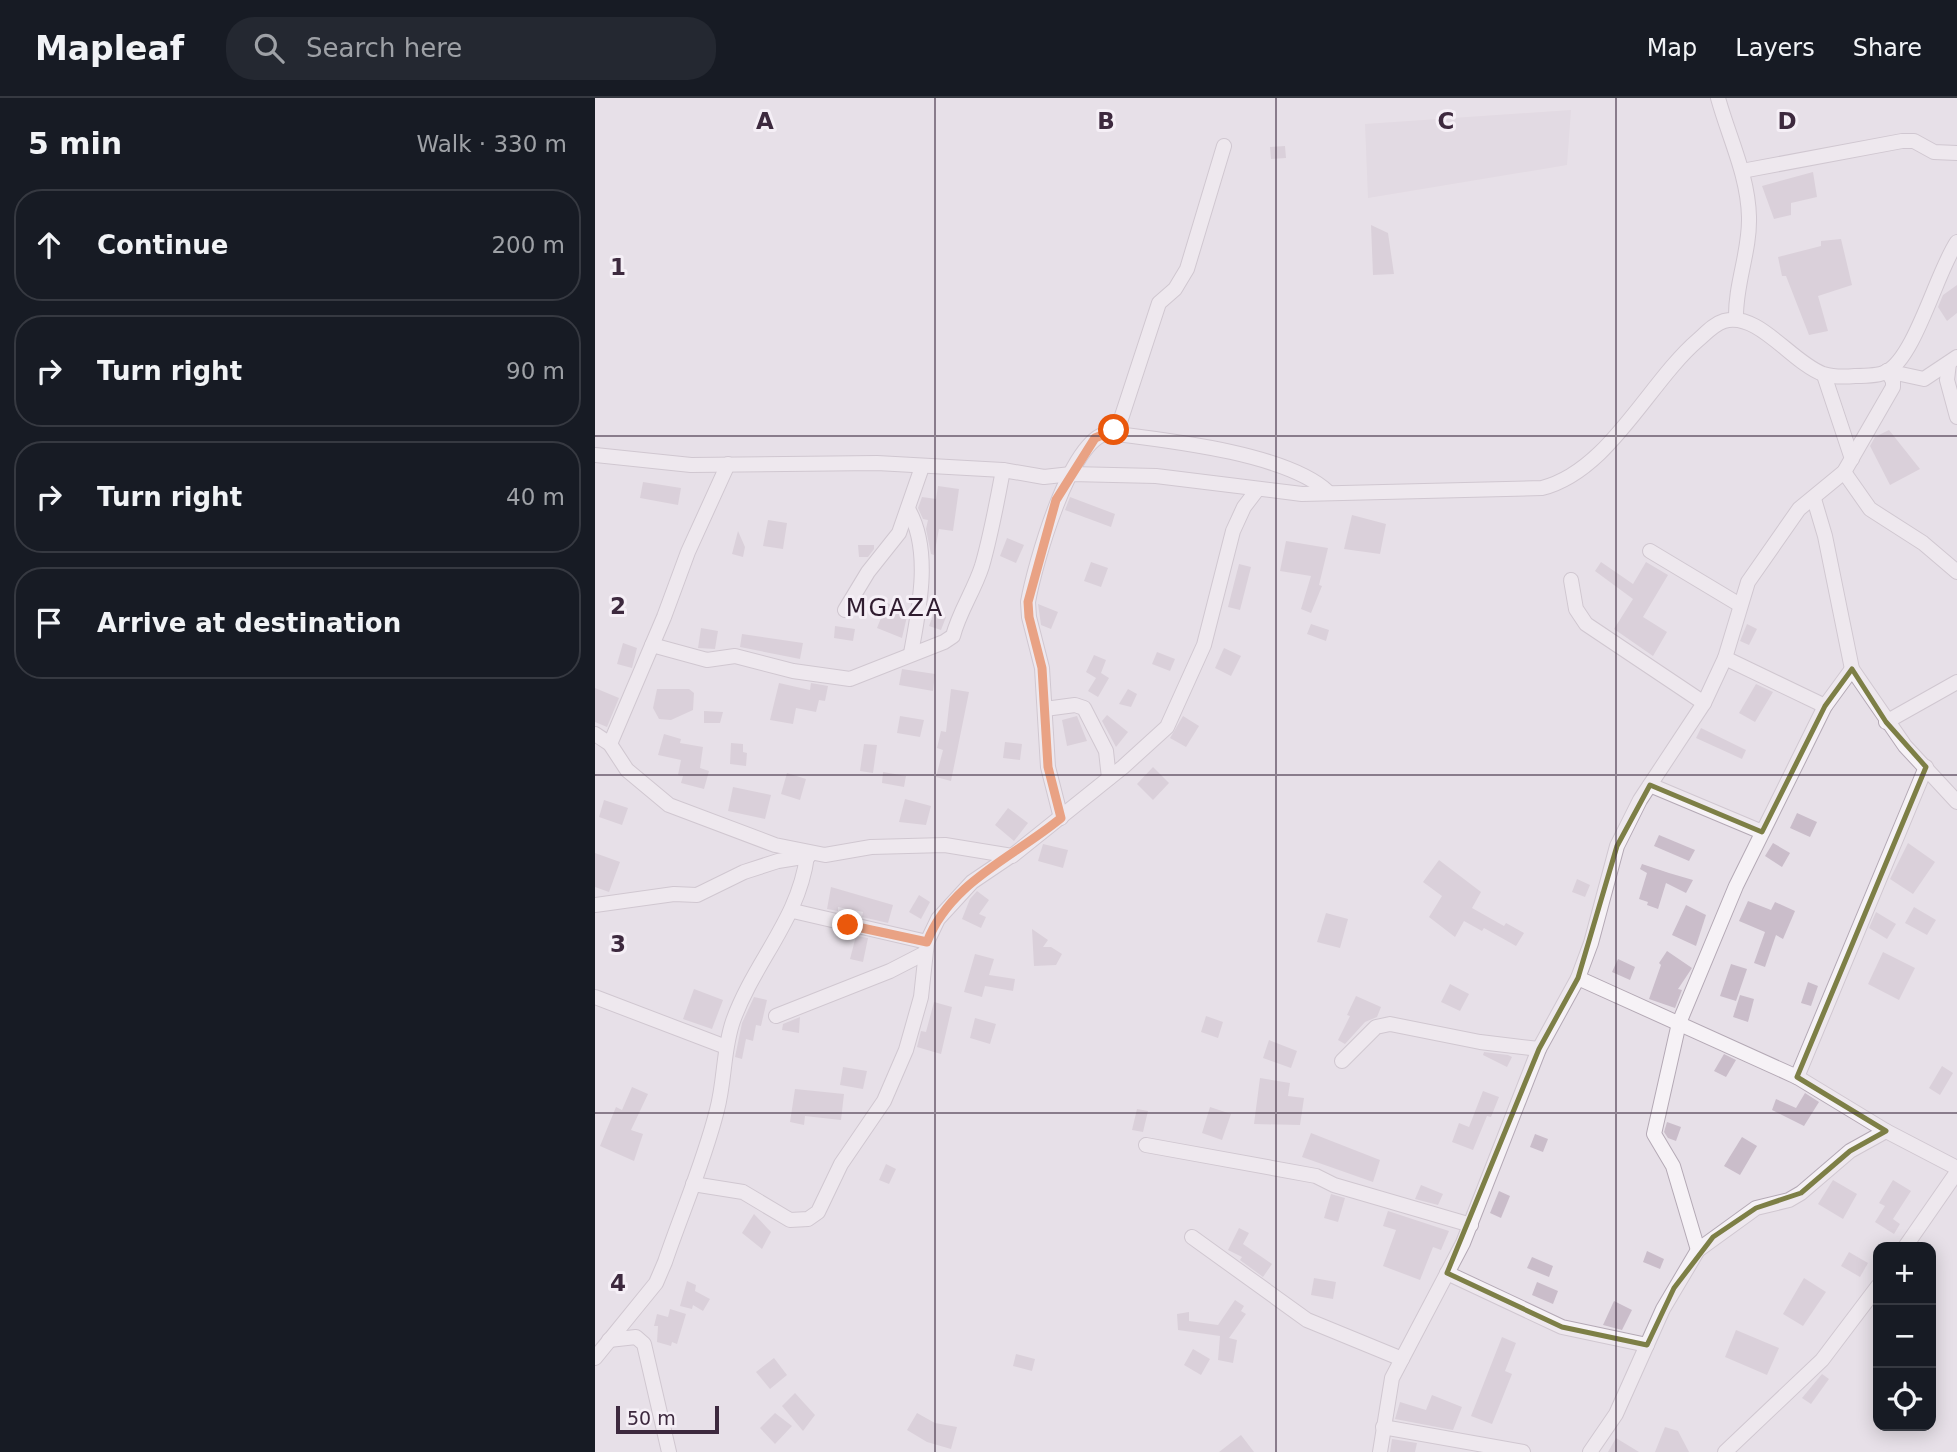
<!DOCTYPE html>
<meta charset="utf-8">
<style>
body{margin:0;font-family:"DejaVu Sans",sans-serif;background:#242831;color:#f1f3f6}
.controls{position:absolute;right:21px;bottom:21px;display:grid;overflow:hidden;border-radius:14px;box-shadow:0 4px 18px #0003}
.controls button{width:63px;height:63px;display:grid;place-items:center;padding:0;border:0;border-bottom:2px solid #363941;background:#171b24;color:#f1f3f6;font:35px sans-serif}
.scale{position:absolute;left:21px;bottom:18px;width:103px;box-sizing:border-box;padding-left:7px;border:4px solid #3d293e;border-top:0;font-size:19px;line-height:24px;white-space:nowrap;color:#3d293e;-webkit-text-stroke:5px #f5eff6;paint-order:stroke}
.stop{position:absolute;width:21px;height:21px;margin:-16px;border:5px solid #ea580c;border-radius:50%;background:#fff}
.stop.end{background:#ea580c;border-color:#fff;box-shadow:0 2px 7px #0008}
.list{margin:0;padding:0;list-style:none}
h2{display:flex;justify-content:space-between;align-items:center;height:91px;margin:0;padding:0 28px;font-size:30px}
h2 small{font-size:23px;font-weight:400;color:#9ea1a6}
.list li{display:grid;grid-template-columns:46px 1fr auto;gap:21px;align-items:center;box-sizing:border-box;height:112px;margin:0 14px 14px;padding:0 14px;border:2px solid #363941;border-radius:28px}
.list b{display:block;font-size:26px;white-space:nowrap}
.list em{font-size:23px;font-style:normal;color:#9ea1a6}
.icon{flex:none;width:38px;height:38px;fill:none;stroke:currentColor;stroke-width:2;stroke-linecap:round;stroke-linejoin:round}
.map{position:relative;flex:none;width:1362px;height:1354px;overflow:hidden}
header{display:flex;align-items:center;gap:42px;box-sizing:border-box;height:98px;padding:0 35px;background:#171b24;border-bottom:2px solid #363941}
header strong{font-size:33px}
nav{display:flex;gap:38px;margin-inline-start:auto;font-size:24px}
.search{width:490px;height:63px;background:#242831;display:flex;align-items:center;gap:18px;box-sizing:border-box;padding:0 24px;border-radius:28px;color:#9ea1a6;font-size:26px}
main{display:flex}
aside{flex:1;background:#171b24}
.map>svg:first-child{display:block}
.built{fill:#dcd2dd}
.building{fill:#cabdca}
.lines{fill:none;stroke-linecap:round;stroke-linejoin:round}
.street-casing{stroke:#b4a9b5;stroke-width:16}
.street{stroke:#f6f2f6;stroke-width:14}
.route{stroke:#ea580c;stroke-width:9}
.marked{fill:none;stroke:#7d7f46;stroke-width:5;stroke-linejoin:round}
.grid{fill:none;stroke:#3d293e;stroke-width:2;stroke-opacity:0.55}
.labels{text-anchor:middle;stroke-width:6;stroke-linejoin:round;paint-order:stroke}
.quarter-label{font-size:24px;letter-spacing:2px;fill:#2f1c2f;stroke:#f5eff6}
.grid-label{font-size:23px;text-anchor:middle;font-weight:bold;fill:#3d293e;stroke:#f5eff6;stroke-width:6;stroke-linejoin:round;paint-order:stroke}
</style>
<header>
<strong>Mapleaf</strong>
<div class="search"><svg class="icon" aria-label="search" viewBox="0 0 24 24"><circle cx="10" cy="10" r="6"/><path d="M15 15l6 6"/></svg>Search here</div>
<nav><a>Map</a><a>Layers</a><a>Share</a></nav>
</header>
<main>
<aside>
<h2>5 min<small>Walk · 330 m</small></h2>
<ul class="list">
<li><svg class="icon" aria-label="ahead" viewBox="0 0 24 24"><path d="M12 20V5M6 11l6-6 6 6"/></svg><div><b>Continue</b></div><em>200 m</em></li>
<li><svg class="icon" aria-label="right" viewBox="0 0 24 24"><path d="M7 20v-9h11M14 6l5 5-5 5"/></svg><div><b>Turn right</b></div><em>90 m</em></li>
<li><svg class="icon" aria-label="right" viewBox="0 0 24 24"><path d="M7 20v-9h11M14 6l5 5-5 5"/></svg><div><b>Turn right</b></div><em>40 m</em></li>
<li><svg class="icon" aria-label="arrive" viewBox="0 0 24 24"><path d="M6 21V4h12l-3 4 3 4H6"/></svg><div><b>Arrive at destination</b></div></li>
</ul>
</aside>
<div class="map">
<svg width="1362" height="1354" viewBox="0 0 1362 1354">
<rect width="100%" height="100%" fill="#e7e0e8"/>
<polygon class="built" points="976,12 972,67 773,100 770,26"/>
<g class="building">
<polygon points="690,48 691,60 676,61 675,49"/>
<polygon points="1218,74 1222,99 1196,105 1196,117 1179,121 1167,88"/>
<polygon points="776,127 793,135 799,176 778,177"/>
<polygon points="1246,141 1257,187 1223,198 1233,233 1214,237 1191,178 1187,178 1183,159 1226,148 1226,143"/>
<polygon points="1362,187 1362,215 1352,223 1343,209 1348,197"/>
<polygon points="1294,332 1325,371 1295,387 1275,348 1280,339"/>
<polygon points="48,384 86,390 83,407 45,400"/>
<polygon points="343,388 364,391 358,433 344,431 339,457 336,456 331,431 333,422 328,421 323,410 327,399 341,401"/>
<polygon points="475,399 520,416 516,429 470,412"/>
<polygon points="757,417 791,426 785,456 749,451"/>
<polygon points="173,422 192,425 188,451 168,448"/>
<polygon points="143,433 150,449 148,459 137,456"/>
<polygon points="412,440 429,447 421,465 405,458"/>
<polygon points="691,443 733,450 724,487 727,488 716,515 706,511 716,478 685,473"/>
<polygon points="263,447 279,447 279,451 273,459 264,459"/>
<polygon points="496,464 513,470 506,489 489,483"/>
<polygon points="1006,464 1038,486 1051,464 1073,477 1048,519 1072,534 1058,558 1019,531 1038,501 1000,473"/>
<polygon points="644,466 656,469 645,512 633,509"/>
<polygon points="292,505 313,514 307,540 282,530"/>
<polygon points="443,506 463,514 456,531 446,527"/>
<polygon points="339,515 351,519 346,532 334,528"/>
<polygon points="716,526 734,532 731,543 712,536"/>
<polygon points="1152,526 1162,531 1154,547 1145,543"/>
<polygon points="240,528 260,531 258,543 239,540"/>
<polygon points="106,530 123,533 120,551 103,550"/>
<polygon points="147,536 208,545 205,561 145,549"/>
<polygon points="28,545 42,550 37,570 22,566"/>
<polygon points="629,550 646,558 636,578 620,570"/>
<polygon points="562,554 580,561 575,573 557,566"/>
<polygon points="499,557 511,562 506,575 514,580 503,599 493,593 501,580 491,574"/>
<polygon points="307,571 340,576 338,593 304,587"/>
<polygon points="184,585 215,592 216,585 233,588 230,603 224,602 221,614 201,610 198,626 175,622"/>
<polygon points="1161,586 1178,594 1160,624 1144,615"/>
<polygon points="0,590 24,600 12,629 0,624"/>
<polygon points="62,591 94,591 99,595 98,612 76,622 64,621 58,610"/>
<polygon points="356,591 374,594 356,683 341,679 348,652 342,650 346,633 351,634"/>
<polygon points="533,591 542,596 536,609 524,606"/>
<polygon points="109,613 128,614 125,625 109,625"/>
<polygon points="512,617 533,634 521,649 507,623"/>
<polygon points="305,618 329,622 325,639 302,635"/>
<polygon points="482,618 492,643 472,648 467,622"/>
<polygon points="588,618 604,628 591,649 575,640"/>
<polygon points="1106,630 1151,652 1147,661 1101,640"/>
<polygon points="69,636 86,641 85,645 108,649 105,670 114,673 109,691 86,685 88,678 83,677 86,662 63,657"/>
<polygon points="410,644 427,646 425,662 408,660"/>
<polygon points="136,645 148,646 148,654 152,655 151,668 135,666"/>
<polygon points="269,646 282,647 278,675 265,673"/>
<polygon points="558,669 574,685 558,702 542,686"/>
<polygon points="288,674 311,678 309,689 287,685"/>
<polygon points="192,675 211,681 205,702 186,696"/>
<polygon points="138,689 176,697 170,721 133,713"/>
<polygon points="310,701 336,708 331,727 304,724"/>
<polygon points="9,702 33,710 27,727 4,719"/>
<polygon points="413,710 433,725 419,743 400,727"/>
<polygon points="1202,715 1222,724 1215,739 1195,730"/>
<polygon points="1064,737 1100,752 1094,763 1059,748"/>
<polygon points="1178,745 1195,755 1187,769 1170,758"/>
<polygon points="1313,745 1340,764 1318,796 1295,781"/>
<polygon points="448,746 473,752 468,770 443,763"/>
<polygon points="0,755 25,764 14,794 0,789"/>
<polygon points="844,762 886,794 877,810 909,828 911,825 929,835 921,848 889,830 887,833 869,823 860,839 834,819 847,798 828,784"/>
<polygon points="1047,766 1074,775 1098,782 1091,795 1071,785 1063,811 1052,807 1053,804 1044,801 1052,775 1045,771"/>
<polygon points="982,781 995,787 990,799 977,794"/>
<polygon points="236,789 298,807 293,825 267,819 268,814 243,809 243,813 232,811"/>
<polygon points="382,793 394,802 384,816 391,819 386,830 367,821 375,801"/>
<polygon points="324,797 335,804 326,821 314,814"/>
<polygon points="1153,803 1176,812 1180,804 1200,813 1188,841 1181,837 1170,869 1159,865 1170,834 1144,823"/>
<polygon points="1091,807 1111,817 1101,848 1077,837"/>
<polygon points="1319,809 1341,822 1332,837 1310,825"/>
<polygon points="1281,814 1301,826 1292,841 1274,830"/>
<polygon points="731,815 753,821 745,850 722,844"/>
<polygon points="437,831 453,842 448,849 456,849 467,856 461,867 439,868"/>
<polygon points="261,838 273,840 268,864 255,861"/>
<polygon points="1072,853 1097,870 1083,891 1087,892 1080,910 1054,901 1066,867 1064,865"/>
<polygon points="1288,854 1320,870 1304,902 1273,886"/>
<polygon points="380,856 399,861 394,877 420,881 418,893 390,888 387,899 369,894"/>
<polygon points="1023,861 1040,869 1035,882 1017,874"/>
<polygon points="1136,866 1152,871 1141,903 1125,898"/>
<polygon points="1213,884 1223,888 1216,908 1206,905"/>
<polygon points="855,886 874,896 865,913 846,904"/>
<polygon points="99,891 128,902 117,931 88,921"/>
<polygon points="1145,897 1159,901 1153,924 1138,919"/>
<polygon points="761,898 786,909 782,919 770,924 750,946 743,942 755,918 752,917"/>
<polygon points="159,899 172,902 166,928 161,927 158,943 151,941 147,961 140,959 147,925"/>
<polygon points="339,904 357,909 346,956 322,949 326,933 331,934"/>
<polygon points="611,918 628,924 623,940 606,934"/>
<polygon points="205,919 204,935 187,932 188,926"/>
<polygon points="380,920 401,926 395,946 375,940"/>
<polygon points="674,942 702,953 696,970 668,960"/>
<polygon points="889,954 913,957 917,959 912,969 888,957"/>
<polygon points="1129,956 1141,962 1131,979 1119,973"/>
<polygon points="1347,968 1358,975 1345,997 1334,990"/>
<polygon points="248,969 272,973 268,991 245,987"/>
<polygon points="665,980 695,985 693,998 709,1000 705,1027 659,1026"/>
<polygon points="37,989 53,996 36,1032 48,1036 39,1063 5,1048 21,1009 27,1012"/>
<polygon points="200,991 249,996 246,1022 210,1018 209,1027 195,1024"/>
<polygon points="888,993 904,999 896,1019 892,1018 878,1052 857,1044 864,1025 874,1029"/>
<polygon points="1210,995 1224,1004 1209,1028 1177,1012 1181,1001 1201,1010"/>
<polygon points="615,1009 636,1016 627,1042 607,1035"/>
<polygon points="542,1011 553,1013 548,1034 537,1032"/>
<polygon points="1072,1024 1086,1029 1081,1043 1073,1040 1069,1034"/>
<polygon points="716,1035 785,1062 778,1084 707,1059"/>
<polygon points="940,1036 953,1041 948,1054 935,1049"/>
<polygon points="1147,1039 1162,1048 1145,1077 1129,1068"/>
<polygon points="291,1066 301,1071 294,1086 284,1082"/>
<polygon points="1238,1082 1262,1096 1248,1121 1223,1106"/>
<polygon points="1298,1082 1316,1093 1298,1121 1305,1126 1299,1136 1280,1124 1290,1108 1284,1105"/>
<polygon points="826,1087 848,1096 843,1107 820,1101"/>
<polygon points="904,1093 915,1098 906,1120 895,1115"/>
<polygon points="736,1096 750,1100 743,1124 729,1120"/>
<polygon points="793,1113 854,1133 846,1152 838,1149 825,1182 788,1168 801,1132 788,1128"/>
<polygon points="159,1116 176,1134 167,1151 147,1135"/>
<polygon points="644,1130 654,1135 648,1146 677,1166 668,1179 645,1162 647,1159 633,1152"/>
<polygon points="1052,1153 1069,1161 1065,1171 1048,1164"/>
<polygon points="1254,1154 1273,1165 1265,1179 1246,1168"/>
<polygon points="937,1159 958,1168 954,1179 932,1170"/>
<polygon points="719,1180 741,1184 738,1201 716,1197"/>
<polygon points="1209,1180 1231,1194 1208,1228 1188,1216"/>
<polygon points="92,1183 101,1187 100,1193 115,1201 108,1213 98,1207 97,1211 85,1208"/>
<polygon points="942,1184 963,1193 958,1206 937,1197"/>
<polygon points="640,1202 649,1208 646,1213 651,1216 634,1240 642,1242 638,1265 623,1262 625,1238 583,1232 582,1216 594,1214 594,1223 623,1227"/>
<polygon points="1019,1203 1037,1212 1027,1232 1008,1227"/>
<polygon points="75,1211 91,1216 82,1246 77,1244 76,1248 62,1244 63,1228 59,1228 62,1216 73,1219"/>
<polygon points="1141,1232 1184,1250 1172,1277 1130,1259"/>
<polygon points="907,1239 921,1245 910,1273 917,1276 897,1326 876,1318"/>
<polygon points="598,1251 615,1261 606,1277 589,1267"/>
<polygon points="421,1256 440,1261 437,1273 418,1268"/>
<polygon points="179,1260 192,1277 175,1291 161,1274"/>
<polygon points="1227,1276 1234,1281 1216,1306 1207,1300"/>
<polygon points="200,1295 220,1317 208,1333 187,1308"/>
<polygon points="837,1297 867,1309 858,1332 800,1321 805,1304 831,1312"/>
<polygon points="180,1315 197,1328 180,1346 165,1330"/>
<polygon points="322,1315 340,1325 362,1329 356,1351 332,1344 312,1332"/>
<polygon points="1070,1329 1083,1333 1094,1354 1060,1354"/>
<polygon points="646,1337 659,1354 624,1354"/>
<polygon points="1021,1340 1044,1354 1013,1354"/>
<polygon points="797,1341 822,1345 820,1354 795,1354"/>
</g>
<g class="lines">
<g class="street-casing">
<g id="street">
<path d="M 1123,0 C 1134,40 1153,77 1154,119 C 1155,154 1140,186 1141,221"/>
<polyline points="1147,73 1307,43 1319,43 1339,54 1362,55"/>
<polyline points="1354,265 1352,282 1362,319"/>
<polyline points="1292,273 1329,281 1362,259"/>
<polyline points="1229,277 1257,361"/>
<polyline points="514,335 525,324 564,205 580,191 592,171 629,48"/>
<path d="M 0,357 L 96,367 L 282,365 L 408,372 L 449,379 L 476,376 L 561,378 L 707,396 L 947,390 C 1014,373 1053,285 1103,242 C 1111,235 1119,226 1129,223 C 1163,213 1196,264 1228,276 C 1238,279 1250,279 1260,278 C 1269,278 1283,278 1291,274 C 1320,260 1342,173 1362,144"/>
<polyline points="1249,374 1275,411 1328,445 1362,474"/>
<polyline points="1219,401 1230,438 1257,571 1310,648 1362,704"/>
<path d="M 313,411 C 337,452 324,512 316,555"/>
<polyline points="1055,453 1145,507"/>
<polyline points="976,482 981,511 991,526 1109,605"/>
<polyline points="250,512 273,474 304,435 327,369"/>
<path d="M 57,547 L 112,562 L 140,558 L 198,573 L 255,581 L 349,544 L 358,538 C 364,514 379,493 387,468 C 396,437 402,404 408,372"/>
<polyline points="1130,560 1230,608"/>
<polyline points="450,611 480,607 489,610 511,653 514,680"/>
<polyline points="1291,624 1362,584"/>
<polyline points="0,636 15,646 32,672 74,707 180,747 230,757 276,749 350,747 417,758 528,669 572,629 609,547 638,433 649,409 662,392"/>
<polyline points="15,646 69,519 93,454 133,366"/>
<polyline points="1055,687 1167,734"/>
<path d="M 466,720 L 453,669 L 447,570 L 434,519 L 433,504 C 439,470 475,338 514,335 C 570,342 692,355 733,394"/>
<polyline points="0,807 79,796 102,797 149,774 183,763 214,758"/>
<polyline points="198,813 332,844"/>
<polyline points="983,880 1202,979 1291,1033 1362,1070"/>
<polyline points="0,899 131,949"/>
<polyline points="181,918 295,873 330,855"/>
<polyline points="747,963 781,929 795,926 885,944 944,951"/>
<polyline points="1202,979 1331,669"/>
<polyline points="551,1047 721,1078 739,1087 876,1127"/>
<polyline points="98,1086 148,1094 195,1122 213,1121 223,1114 246,1066 289,1003 311,952 326,899 332,844 343,821 377,784 414,759"/>
<polyline points="597,1139 712,1222 807,1261"/>
<polyline points="1310,1149 1362,1074"/>
<polyline points="1103,1152 1078,1068 1059,1036 1084,925 1141,788 1230,608 1257,571"/>
<polyline points="852,1175 967,1229 1052,1247"/>
<polyline points="14,1242 41,1239 49,1246 74,1354"/>
<path d="M 0,1260 L 61,1185 L 70,1164 C 87,1114 109,1064 122,1012 C 130,982 128,952 138,923 C 159,864 204,821 212,758"/>
<polyline points="788,1329 928,1354"/>
<polyline points="785,1354 797,1280 868,1145 944,951 983,880 996,845 1022,748 1045,702 1109,605 1130,560 1153,484 1204,411 1249,374 1298,289 1298,283 1292,273"/>
<polyline points="995,1354 1021,1316 1068,1211 1103,1152 1161,1110 1194,1102 1206,1095 1255,1053 1291,1033"/>
<polyline points="1130,1354 1227,1262 1283,1188"/>
</g>
</g>
<use href="#street" class="street"/>
</g>
<g class="lines">
<path class="route" d="M 253,827 L 332,844 C 355,784 419,759 466,720 L 453,669 L 447,570 L 434,519 L 433,504 L 461,402 L 500,340 L 519,332"/>
</g>
<path d="M0 0H1362V1354H0ZM 1257,571 L 1291,624 L 1331,669 L 1202,979 L 1291,1033 L 1255,1053 L 1206,1095 L 1161,1110 L 1118,1139 L 1079,1190 L 1052,1247 L 967,1229 L 852,1175 L 944,951 L 983,880 L 1022,748 L 1055,687 L 1167,734 L 1230,608 Z" fill="#e7e0e8" fill-opacity=".55" fill-rule="evenodd"/>
<path class="marked" d="M 1257,571 L 1291,624 L 1331,669 L 1202,979 L 1291,1033 L 1255,1053 L 1206,1095 L 1161,1110 L 1118,1139 L 1079,1190 L 1052,1247 L 967,1229 L 852,1175 L 944,951 L 983,880 L 1022,748 L 1055,687 L 1167,734 L 1230,608 Z"/>
<path class="grid" d="M 340,0 L 340,1354M 681,0 L 681,1354M 1021,0 L 1021,1354M 0,338 L 1362,338M 0,677 L 1362,677M 0,1015 L 1362,1015"/>
<g class="labels">
<g class="quarter-label">
<text x="300" y="518">MGAZA</text>
</g>
</g>
<g class="grid-label">
<text x="170" y="31">A</text>
<text x="511" y="31">B</text>
<text x="851" y="31">C</text>
<text x="1192" y="31">D</text>
<text x="23" y="177">1</text>
<text x="23" y="516">2</text>
<text x="23" y="854">3</text>
<text x="23" y="1193">4</text>
</g>
</svg>
<div class="controls">
<button>+</button>
<button>−</button>
<button><svg class="icon" aria-label="locate" viewBox="0 0 24 24"><circle cx="12" cy="12" r="6"/><path d="M12 2v4M12 18v4M2 12h4M18 12h4"/></svg></button>
</div>
<div class="scale">50 m</div>
<div class="stop" style="left:519px;top:332px"></div>
<div class="stop end" style="left:253px;top:827px"></div>
</div>
</main>
